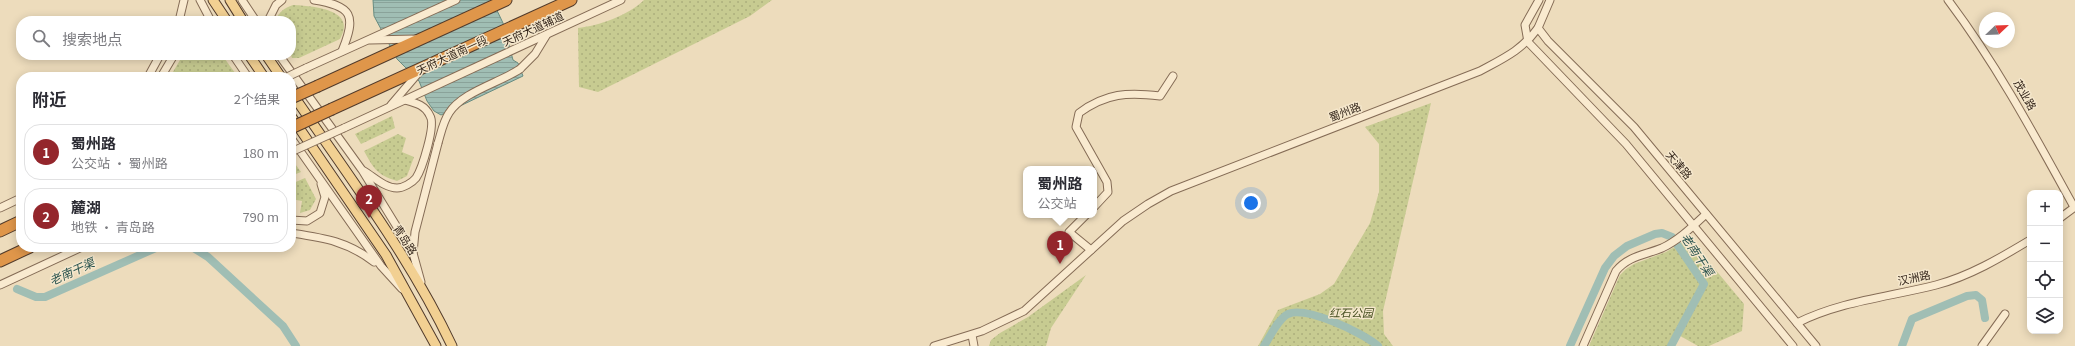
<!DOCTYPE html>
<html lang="zh">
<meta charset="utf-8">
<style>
body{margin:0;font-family:Georgia,"Noto Sans SC",serif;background:#f7f7f7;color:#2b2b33}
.controls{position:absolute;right:12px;bottom:12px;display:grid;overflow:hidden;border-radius:8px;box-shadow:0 2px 10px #0003}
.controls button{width:36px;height:36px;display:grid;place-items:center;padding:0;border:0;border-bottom:1px solid #e1e1e2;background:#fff;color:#2b2b33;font:20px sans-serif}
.compass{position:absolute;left:1979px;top:12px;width:36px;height:36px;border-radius:50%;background:#fff;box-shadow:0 2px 10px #0003;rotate:67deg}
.you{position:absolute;left:1251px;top:203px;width:14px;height:14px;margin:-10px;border:3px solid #fff;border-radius:50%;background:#1a73e8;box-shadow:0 0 0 6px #1a73e833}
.badge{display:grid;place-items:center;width:26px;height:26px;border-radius:50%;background:#94262c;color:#fff;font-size:13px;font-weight:700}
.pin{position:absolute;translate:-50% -33px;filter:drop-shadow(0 1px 2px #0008)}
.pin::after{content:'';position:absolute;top:21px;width:14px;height:12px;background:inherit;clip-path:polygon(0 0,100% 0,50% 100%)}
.popup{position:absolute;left:1023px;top:166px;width:74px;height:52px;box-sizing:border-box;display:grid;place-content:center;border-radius:8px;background:#fff;filter:drop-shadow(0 1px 3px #0005);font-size:13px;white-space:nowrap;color:#7c7c81}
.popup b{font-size:15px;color:#2b2b33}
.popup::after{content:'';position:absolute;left:50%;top:100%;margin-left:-8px;border:8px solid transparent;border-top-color:#fff}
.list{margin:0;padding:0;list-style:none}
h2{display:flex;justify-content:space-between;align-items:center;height:52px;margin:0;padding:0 16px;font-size:17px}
h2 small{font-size:13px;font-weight:400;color:#7c7c81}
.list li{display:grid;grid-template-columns:26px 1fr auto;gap:12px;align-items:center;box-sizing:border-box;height:56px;margin:0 8px 8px;padding:0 8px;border:1px solid #e1e1e2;border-radius:16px}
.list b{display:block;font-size:15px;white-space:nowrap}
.list p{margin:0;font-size:13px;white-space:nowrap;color:#7c7c81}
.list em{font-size:13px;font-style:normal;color:#7c7c81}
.icon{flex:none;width:22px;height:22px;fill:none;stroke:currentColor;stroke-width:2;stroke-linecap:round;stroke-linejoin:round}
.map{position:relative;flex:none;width:2075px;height:346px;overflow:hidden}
.search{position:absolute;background:#fff;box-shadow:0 2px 10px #0003;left:16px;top:16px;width:280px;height:44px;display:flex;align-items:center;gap:10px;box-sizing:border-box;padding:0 14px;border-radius:16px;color:#7c7c81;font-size:15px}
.panel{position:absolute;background:#fff;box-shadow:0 2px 10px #0003;left:16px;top:72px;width:280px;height:180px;border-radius:16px}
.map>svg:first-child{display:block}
.grass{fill:url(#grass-dots)}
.water{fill:url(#water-rules);stroke:#688c81}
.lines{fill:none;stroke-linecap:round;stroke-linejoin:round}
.canal{stroke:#a0beb4;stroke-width:8}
.minor-casing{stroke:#856c56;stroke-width:9}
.major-casing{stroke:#523b2b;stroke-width:11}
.highway-casing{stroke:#523b2b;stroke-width:13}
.minor{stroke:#f9eacf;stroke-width:7}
.major{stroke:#f2d092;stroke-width:9}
.highway{stroke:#df964a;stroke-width:11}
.minor-bridge-casing{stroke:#856c56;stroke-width:9;stroke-linecap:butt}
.highway-bridge-casing{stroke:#523b2b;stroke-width:13;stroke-linecap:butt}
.minor-bridge{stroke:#f9eacf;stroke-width:7}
.highway-bridge{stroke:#df964a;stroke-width:11}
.labels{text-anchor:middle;stroke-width:3;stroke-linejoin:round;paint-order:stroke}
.street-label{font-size:11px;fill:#34261b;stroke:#f5e7cc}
.park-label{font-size:11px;font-style:italic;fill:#475021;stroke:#f5e7cc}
.water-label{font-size:12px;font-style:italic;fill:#2a544f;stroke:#f5e7cc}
</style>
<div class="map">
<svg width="2075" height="346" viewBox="0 0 2075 346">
<defs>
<pattern id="grass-dots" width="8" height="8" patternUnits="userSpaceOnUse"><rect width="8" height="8" fill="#c7cb91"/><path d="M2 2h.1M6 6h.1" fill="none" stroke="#acae7c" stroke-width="1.8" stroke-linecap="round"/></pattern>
<pattern id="water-rules" width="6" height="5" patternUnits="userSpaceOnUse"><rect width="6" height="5" fill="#a0beb4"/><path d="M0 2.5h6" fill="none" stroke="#8aa39a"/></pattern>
</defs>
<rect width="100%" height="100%" fill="#eddcbc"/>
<g class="grass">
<path d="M 644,0 L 772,0 L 750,16 L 598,92 L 579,87 L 578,28 C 598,26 629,15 644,0 Z"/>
<path d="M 293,5 C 312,6 358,9 340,39 L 299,58 L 292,58 L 291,55 L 291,21 L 275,21 C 279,12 284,8 293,5 Z"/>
<polygon points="183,55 222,55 238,77 170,77"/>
<polygon points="1431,103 1383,311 1384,334 1393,346 1258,346 1278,310 1320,294 1334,284 1370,223 1379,192 1379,144 1365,127"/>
<polygon points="392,116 395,128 361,144 355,134"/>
<path d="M 398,134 L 406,138 L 402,152 L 414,157 L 407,176 L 397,181 C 377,175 374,169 364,151 Z"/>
<polygon points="293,161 301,172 291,176 291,162"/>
<polygon points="305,178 316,199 310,210 300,213 302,201 291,199 291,184"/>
<polygon points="1689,238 1744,304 1742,331 1709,346 1698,346 1675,333 1669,346 1589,346 1620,275 1626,269 1634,264 1666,252"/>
<polygon points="1086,275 1051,328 1046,346 989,346 991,340 1000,333 1028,317"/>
</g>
<polygon class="water" points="373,0 492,0 503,23 513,60 518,63 523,76 441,115 434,111 427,101 419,81 397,59 374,16"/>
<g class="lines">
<g class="canal">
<polyline points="192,247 208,257 283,326 296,346"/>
<polyline points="17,289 36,297 45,297 158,247"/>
<path d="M 1264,346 C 1270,337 1278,319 1288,314 C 1306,306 1364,333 1378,346"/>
<polyline points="1570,346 1605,268 1614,256 1627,246 1655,234 1662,233 1672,237 1704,284 1671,346"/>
<polyline points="1902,346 1912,319 1967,296 1976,295 1982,300 1985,318"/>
</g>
<g class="minor-casing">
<g id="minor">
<polyline points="200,0 211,21"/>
<polyline points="242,0 256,21"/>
<path d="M 314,0 C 352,6 357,15 342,51"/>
<polyline points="1539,0 1525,25 1528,42 1626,144 1793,346"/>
<polyline points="1550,0 1538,28 1548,41 1634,127 1816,346"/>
<path d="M 1948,0 C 1997,65 2035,136 2074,207"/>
<polyline points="179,21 184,0"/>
<polyline points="268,21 276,5 282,0"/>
<polyline points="370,40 416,39"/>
<polyline points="233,55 248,77"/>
<polyline points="279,55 362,170 413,253 421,282"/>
<polyline points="306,68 456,0"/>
<polyline points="520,69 535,54 546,36"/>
<polyline points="148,77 160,55"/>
<polyline points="161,77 174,55"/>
<polyline points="391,105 420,71"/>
<polyline points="344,128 621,0"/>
<polyline points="291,138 381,266 402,289"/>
<path d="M 364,171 C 374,177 385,188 397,188 C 403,188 412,183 416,178 C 422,169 436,125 430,116 C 425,105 416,103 405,100"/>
<path d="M 1094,207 L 1108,192 L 1107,182 L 1076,127 L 1079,113 C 1106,93 1128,92 1160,96 L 1173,76"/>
<polyline points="0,208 21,198"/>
<polyline points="1086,215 1069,232 1091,250"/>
<polyline points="2060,218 2075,207"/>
<polyline points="291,220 307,221 320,213 325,197 321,184"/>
<path d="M 291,233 C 324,238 347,241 374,262"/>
<polyline points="413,253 415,232 438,143"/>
<polyline points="0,285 82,247"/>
<path d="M 1797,323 C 1841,301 1889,297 1936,285 C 1970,276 2000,258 2030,240"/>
<polyline points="972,335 974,346"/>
<path d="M 934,346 L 982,331 L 1024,311 L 1123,221 L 1148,204 L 1171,191 L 1480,71 C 1504,58 1522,50 1538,28"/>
<path d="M 1583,346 L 1616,271 C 1628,256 1645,255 1662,248 C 1679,240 1693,226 1706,214"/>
<polyline points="1982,346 2005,314"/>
</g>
</g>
<g class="major-casing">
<g id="major">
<polyline points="213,0 227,21"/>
<polyline points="230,0 243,21"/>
<polyline points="249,55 264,77"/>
<polyline points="266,55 281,77"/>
<path d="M 291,92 C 347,174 409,255 452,346"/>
<polyline points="291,116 386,255 436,346"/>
</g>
</g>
<g class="highway-casing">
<g id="highway">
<polyline points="318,86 506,0"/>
<polyline points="332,109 571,0"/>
<polyline points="0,231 21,221"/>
<polyline points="0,261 30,247"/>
</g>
</g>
<use href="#minor" class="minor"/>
<use href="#major" class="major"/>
<use href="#highway" class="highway"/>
<g class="minor-bridge-casing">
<g id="minor-bridge">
<polyline points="287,77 306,68"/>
<path d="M 438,143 C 441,133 443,122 449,113 C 462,92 499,83 520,69"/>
<polyline points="291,152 344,128"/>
</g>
</g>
<g class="highway-bridge-casing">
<g id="highway-bridge">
<polyline points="291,98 318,86"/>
<polyline points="291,128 332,109"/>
</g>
</g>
<use href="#minor-bridge" class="minor-bridge"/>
<use href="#highway-bridge" class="highway-bridge"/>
</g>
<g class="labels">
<g class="street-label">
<text transform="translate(533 29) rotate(-25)" y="4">天府大道辅道</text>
<text transform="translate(452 55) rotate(-25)" y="4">天府大道南一段</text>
<text transform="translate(2025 95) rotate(60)" y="4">茂业路</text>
<text transform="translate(1345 112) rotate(-21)" y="4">蜀州路</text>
<text transform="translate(1679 165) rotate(50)" y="4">天津路</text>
<text transform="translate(405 240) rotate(57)" y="4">青岛路</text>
<text transform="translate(1914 278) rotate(-12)" y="4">汉洲路</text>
</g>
<g class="park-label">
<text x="1351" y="317">红石公园</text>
</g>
<g class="water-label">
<text transform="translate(1697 255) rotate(57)" y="4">老南干渠</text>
<text transform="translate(72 272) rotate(-24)" y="4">老南干渠</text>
</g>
</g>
</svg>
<div class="controls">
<button>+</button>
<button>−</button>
<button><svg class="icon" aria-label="locate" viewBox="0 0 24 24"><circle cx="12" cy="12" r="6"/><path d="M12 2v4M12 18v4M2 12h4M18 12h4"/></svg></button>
<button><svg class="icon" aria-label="layers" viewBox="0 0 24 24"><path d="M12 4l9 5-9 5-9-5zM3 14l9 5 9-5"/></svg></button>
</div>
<svg class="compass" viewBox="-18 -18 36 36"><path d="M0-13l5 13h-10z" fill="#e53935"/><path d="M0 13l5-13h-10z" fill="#7c7c81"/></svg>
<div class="you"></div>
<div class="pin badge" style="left:1060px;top:264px">1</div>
<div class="popup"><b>蜀州路</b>公交站</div>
<div class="pin badge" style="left:369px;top:218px">2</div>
<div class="search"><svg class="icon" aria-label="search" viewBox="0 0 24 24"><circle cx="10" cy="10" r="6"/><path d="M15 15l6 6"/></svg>搜索地点</div>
<section class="panel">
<h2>附近<small>2个结果</small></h2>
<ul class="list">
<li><span class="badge">1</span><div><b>蜀州路</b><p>公交站 · 蜀州路</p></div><em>180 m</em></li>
<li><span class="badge">2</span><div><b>麓湖</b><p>地铁 · 青岛路</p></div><em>790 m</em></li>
</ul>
</section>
</div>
